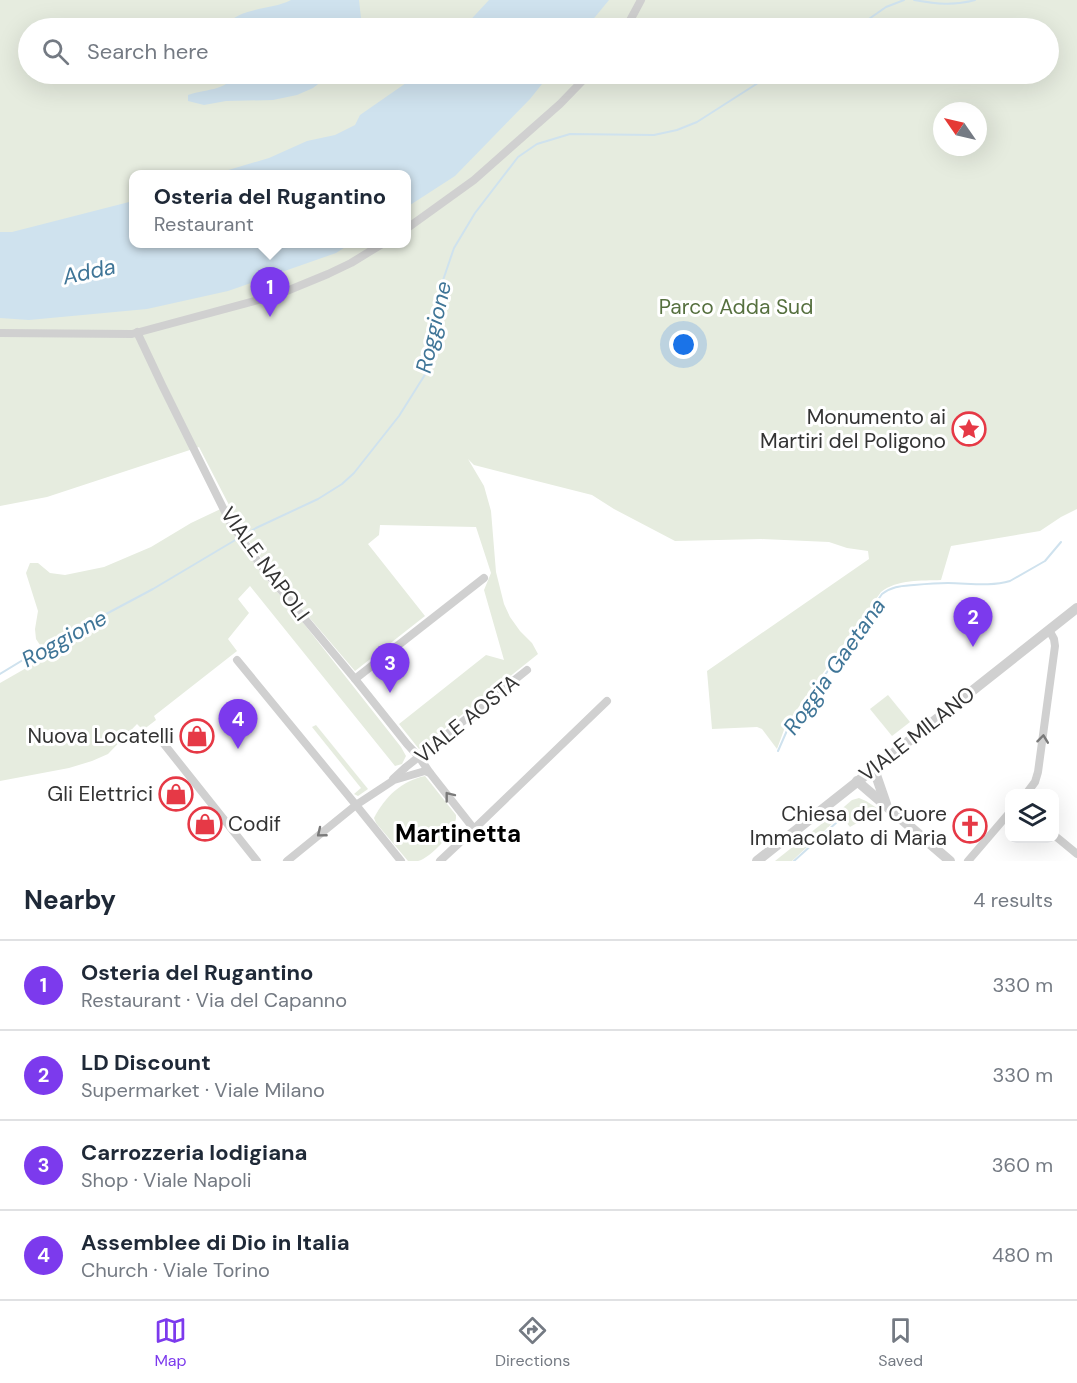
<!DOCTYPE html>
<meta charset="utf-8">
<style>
body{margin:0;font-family:"DM Sans",sans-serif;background:#f2f2f3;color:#1f2937}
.controls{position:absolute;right:18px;bottom:18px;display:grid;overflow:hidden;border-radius:12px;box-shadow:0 6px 24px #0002}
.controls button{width:54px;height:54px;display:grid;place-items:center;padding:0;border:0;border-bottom:2px solid #e0e1e3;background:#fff;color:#1f2937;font:30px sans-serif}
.compass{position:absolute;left:933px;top:102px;width:54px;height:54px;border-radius:50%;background:#fff;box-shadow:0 6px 24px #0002;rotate:304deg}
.you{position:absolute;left:684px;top:345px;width:21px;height:21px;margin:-15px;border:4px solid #fff;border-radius:50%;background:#1a73e8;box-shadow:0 0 0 9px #1a73e833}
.badge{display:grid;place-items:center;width:39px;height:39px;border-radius:50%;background:#7c3aed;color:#fff;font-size:20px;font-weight:700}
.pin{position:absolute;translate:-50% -50px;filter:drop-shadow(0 2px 3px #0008)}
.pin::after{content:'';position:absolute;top:32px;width:21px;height:18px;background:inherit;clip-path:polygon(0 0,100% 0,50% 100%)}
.popup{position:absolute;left:129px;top:170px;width:282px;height:78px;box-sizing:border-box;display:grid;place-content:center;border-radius:12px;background:#fff;filter:drop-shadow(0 2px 4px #0005);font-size:20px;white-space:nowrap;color:#747a83}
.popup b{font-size:22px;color:#1f2937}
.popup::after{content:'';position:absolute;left:50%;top:100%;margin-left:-12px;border:12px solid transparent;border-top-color:#fff}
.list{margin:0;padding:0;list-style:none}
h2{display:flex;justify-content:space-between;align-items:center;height:78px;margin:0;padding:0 24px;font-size:26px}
h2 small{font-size:20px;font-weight:400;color:#747a83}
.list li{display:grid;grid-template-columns:39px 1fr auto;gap:18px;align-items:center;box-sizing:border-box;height:90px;padding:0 24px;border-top:2px solid #e0e1e3}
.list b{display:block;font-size:22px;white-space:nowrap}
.list p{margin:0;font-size:20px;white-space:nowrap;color:#747a83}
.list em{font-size:20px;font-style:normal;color:#747a83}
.icon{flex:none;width:33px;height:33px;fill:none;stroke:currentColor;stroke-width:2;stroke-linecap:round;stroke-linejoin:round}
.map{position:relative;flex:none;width:1077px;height:861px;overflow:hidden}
.search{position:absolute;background:#fff;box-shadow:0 6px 24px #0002;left:18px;right:18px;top:18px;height:66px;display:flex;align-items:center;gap:15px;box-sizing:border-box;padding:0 21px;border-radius:33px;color:#747a83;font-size:22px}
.sheet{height:438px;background:#fff}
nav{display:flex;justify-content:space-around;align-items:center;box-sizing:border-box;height:84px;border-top:2px solid #e0e1e3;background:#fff;font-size:16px;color:#747a83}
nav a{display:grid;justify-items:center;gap:3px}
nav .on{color:#7c3aed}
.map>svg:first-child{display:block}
.green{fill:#e6ecdf;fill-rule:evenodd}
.water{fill:#cfe2ee}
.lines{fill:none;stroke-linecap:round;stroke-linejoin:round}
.stream{stroke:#cfe2ee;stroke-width:2}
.minor{stroke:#d0d0d0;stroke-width:8}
.tertiary{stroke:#d0d0d0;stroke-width:10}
.oneway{stroke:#7a7a7a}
.labels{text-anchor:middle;stroke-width:6;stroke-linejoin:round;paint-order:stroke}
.park-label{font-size:21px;fill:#56703f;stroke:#fff}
.poi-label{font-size:21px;fill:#333;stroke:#fff;text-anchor:end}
.street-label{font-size:21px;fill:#333;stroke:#fff}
.water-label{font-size:22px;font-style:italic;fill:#3f7597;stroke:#fff}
.quarter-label{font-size:24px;font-weight:bold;fill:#000;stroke:#fff}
</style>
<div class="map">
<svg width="1077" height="861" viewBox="0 0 1077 861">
<rect width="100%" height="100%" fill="#fff"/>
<g class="green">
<path d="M 0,0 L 1077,0 L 1077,509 L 1061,517 L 1040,531 L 951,546 L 941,580 C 922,581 897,579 881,592 L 788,722 L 785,727 L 777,749 L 762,729 L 757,727 L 712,729 L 707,671 L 869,559 L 868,551 L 847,548 L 829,542 L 761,539 L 675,541 L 614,509 L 592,495 L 474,465 L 468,459 L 484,486 L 491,511 L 496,572 L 504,604 L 510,617 L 520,631 L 532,643 L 538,654 L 419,749 L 399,724 L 486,655 L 504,660 L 484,590 L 491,573 L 476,527 L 380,525 L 379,535 L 368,544 L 425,616 L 355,671 L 278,581 L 249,541 L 242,545 L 261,573 L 297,615 L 401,747 L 406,756 L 402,764 L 395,766 L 250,586 L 238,599 L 249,613 L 228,639 L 237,651 L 154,716 L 156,720 L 143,730 L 137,724 L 108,754 L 92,761 L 69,768 L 0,781 L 0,683 L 56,651 L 47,650 L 40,645 L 36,639 L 35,629 L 38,611 L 26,573 L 30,563 L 38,563 L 50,573 L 65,575 L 104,567 L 151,547 L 191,523 L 229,505 L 199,447 L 47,497 L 0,506 ZM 28,28 L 1048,28 L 1048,74 L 28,74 ZM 942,111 L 978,111 L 978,147 L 942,147 ZM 134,174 L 406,174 L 406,244 L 134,244 Z"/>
<polygon points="888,695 910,722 892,736 870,709"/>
<polygon points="316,725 368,789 358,796 354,794 361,788 312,727"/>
<path d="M 425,776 L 456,815 C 458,829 431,858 418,861 C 414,861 411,861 408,861 L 376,823 L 374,818 C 385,797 401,781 425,776 Z"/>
<polygon points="859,798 866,801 880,810 850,827 838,812 852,800"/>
<polygon points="834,814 836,820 792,861 775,861"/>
</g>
<g class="water">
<path d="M 291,0 L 359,0 L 361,18 L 368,28 L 224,28 C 239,6 270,11 291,0 Z"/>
<polygon points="489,0 609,0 586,28 463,28"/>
<path d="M 238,74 L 331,74 L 313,88 L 297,95 L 273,100 L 226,101 L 204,105 L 188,101 L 188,95 C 210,88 221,92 238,74 Z"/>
<polygon points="419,74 550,74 530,99 455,176 407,207 406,174 215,174 269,158 307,141 335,135 355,125 360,115"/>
<polygon points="133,201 134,244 350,244 336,253 228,291 147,309 29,320 0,318 0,232 12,232"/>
</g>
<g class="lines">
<g class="stream">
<path d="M 914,0 C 937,4 953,6 975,0"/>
<polyline points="856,28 886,7 904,0"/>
<polyline points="242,536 256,528 318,499 342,484 354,473 399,416 426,373 440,289 454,248 475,213 518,157 537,144 570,134 654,135 677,130 697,122 772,74"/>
<polyline points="0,674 46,646 153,589 237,539"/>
<path d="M 778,751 L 789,726 L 882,594 C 892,586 902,586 914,585 C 925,584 937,583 948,583 C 968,583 990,587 1010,581 L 1045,561 L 1061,542"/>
<polyline points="794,861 837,822 838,818 835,813"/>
</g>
<g class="minor">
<polyline points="626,28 641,0"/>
<polyline points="406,229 474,180 560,104 589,74"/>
<polyline points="137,332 162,385 231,524 265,571 355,679 407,744 419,757 430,773"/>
<polyline points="0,333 132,334 277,295 328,274 351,263 382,244"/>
<polyline points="237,660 356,805 287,861"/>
<polyline points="355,679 484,578"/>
<polyline points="156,734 257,861"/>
<polyline points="393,779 406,767 527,670"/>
<polyline points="1026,794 1035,782 1038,772 1055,646 1054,639 1049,630"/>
<polyline points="474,829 607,701"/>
<polyline points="1054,835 1077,854"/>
<polyline points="401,861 356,805 394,780 425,771 430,773 474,829 440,861"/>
<polyline points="968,861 1010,812"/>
</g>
<g class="tertiary">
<polyline points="878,764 876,775 886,804"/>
<polyline points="857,781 950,861"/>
<polyline points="757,861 1077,608"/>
</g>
</g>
<defs><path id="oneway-chevron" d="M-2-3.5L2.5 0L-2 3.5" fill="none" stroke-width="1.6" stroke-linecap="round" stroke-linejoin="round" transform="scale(1.5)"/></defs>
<g class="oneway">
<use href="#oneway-chevron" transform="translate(1043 739) rotate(-83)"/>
<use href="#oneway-chevron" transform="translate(449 796) rotate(-128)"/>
<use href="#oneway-chevron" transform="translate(321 833) rotate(141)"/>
</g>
<defs>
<g id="sight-ring" transform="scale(1.725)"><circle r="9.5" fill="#fff" stroke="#e63946" stroke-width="1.5"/><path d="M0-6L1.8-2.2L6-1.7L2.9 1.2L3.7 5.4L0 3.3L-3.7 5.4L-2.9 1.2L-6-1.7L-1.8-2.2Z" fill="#e63946"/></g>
<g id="shop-ring" transform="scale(1.725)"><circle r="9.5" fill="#fff" stroke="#e63946" stroke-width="1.5"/><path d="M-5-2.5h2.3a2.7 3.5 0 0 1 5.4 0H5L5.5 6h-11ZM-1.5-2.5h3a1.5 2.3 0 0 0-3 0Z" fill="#e63946"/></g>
<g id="church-ring" transform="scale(1.725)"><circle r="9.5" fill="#fff" stroke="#e63946" stroke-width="1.5"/><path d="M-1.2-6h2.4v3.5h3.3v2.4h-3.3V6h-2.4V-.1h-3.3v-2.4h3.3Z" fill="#e63946"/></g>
</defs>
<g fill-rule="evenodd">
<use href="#sight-ring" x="969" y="429"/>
<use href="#shop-ring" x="197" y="736"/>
<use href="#shop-ring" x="176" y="794"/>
<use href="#shop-ring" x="205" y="824"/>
<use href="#church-ring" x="970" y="826"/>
</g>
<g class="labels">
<g class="park-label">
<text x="736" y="314">Parco Adda Sud</text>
</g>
<g class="poi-label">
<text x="946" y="424">Monumento ai<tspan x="946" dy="24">Martiri del Poligono</tspan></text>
<text x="174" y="743">Nuova Locatelli</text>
<text x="153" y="801">Gli Elettrici</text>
<text x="947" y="821">Chiesa del Cuore<tspan x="947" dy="24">Immacolato di Maria</tspan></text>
<text x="228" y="831" text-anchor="start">Codif</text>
</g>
<g class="street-label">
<text transform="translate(265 564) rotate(54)" y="7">VIALE NAPOLI</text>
<text transform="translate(467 719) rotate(-39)" y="7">VIALE AOSTA</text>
<text transform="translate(917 734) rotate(-38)" y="7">VIALE MILANO</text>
</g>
<g class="water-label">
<text transform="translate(89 271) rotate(-12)" y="8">Adda</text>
<text transform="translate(433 327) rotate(-77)" y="8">Roggione</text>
<text transform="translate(64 638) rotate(-29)" y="8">Roggione</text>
<text transform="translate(834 666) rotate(-55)" y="8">Roggia Gaetana</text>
</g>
<g class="quarter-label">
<text x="458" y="842">Martinetta</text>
</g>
</g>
</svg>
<div class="controls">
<button><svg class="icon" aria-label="layers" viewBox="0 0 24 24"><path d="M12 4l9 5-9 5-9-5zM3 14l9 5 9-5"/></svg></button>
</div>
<svg class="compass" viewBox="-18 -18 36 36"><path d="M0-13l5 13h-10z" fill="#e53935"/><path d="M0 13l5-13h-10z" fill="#747a83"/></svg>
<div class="you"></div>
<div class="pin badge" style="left:270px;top:317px">1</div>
<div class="popup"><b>Osteria del Rugantino</b>Restaurant</div>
<div class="pin badge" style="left:973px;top:647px">2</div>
<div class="pin badge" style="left:390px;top:693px">3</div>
<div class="pin badge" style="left:238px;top:749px">4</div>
<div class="search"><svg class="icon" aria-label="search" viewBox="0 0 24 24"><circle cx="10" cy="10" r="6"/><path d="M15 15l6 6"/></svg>Search here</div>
</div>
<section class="sheet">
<h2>Nearby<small>4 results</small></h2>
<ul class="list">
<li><span class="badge">1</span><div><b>Osteria del Rugantino</b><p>Restaurant · Via del Capanno</p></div><em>330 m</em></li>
<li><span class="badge">2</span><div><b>LD Discount</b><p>Supermarket · Viale Milano</p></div><em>330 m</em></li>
<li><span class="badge">3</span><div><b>Carrozzeria lodigiana</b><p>Shop · Viale Napoli</p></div><em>360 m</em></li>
<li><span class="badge">4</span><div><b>Assemblee di Dio in Italia</b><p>Church · Viale Torino</p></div><em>480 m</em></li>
</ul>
</section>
<nav>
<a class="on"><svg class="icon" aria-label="map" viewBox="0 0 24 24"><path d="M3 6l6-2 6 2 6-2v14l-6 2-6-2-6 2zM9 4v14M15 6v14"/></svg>Map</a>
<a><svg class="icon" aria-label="directions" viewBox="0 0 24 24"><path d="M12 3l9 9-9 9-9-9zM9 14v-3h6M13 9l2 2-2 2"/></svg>Directions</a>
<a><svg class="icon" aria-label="saved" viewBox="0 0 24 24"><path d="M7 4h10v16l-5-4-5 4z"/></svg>Saved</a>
</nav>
